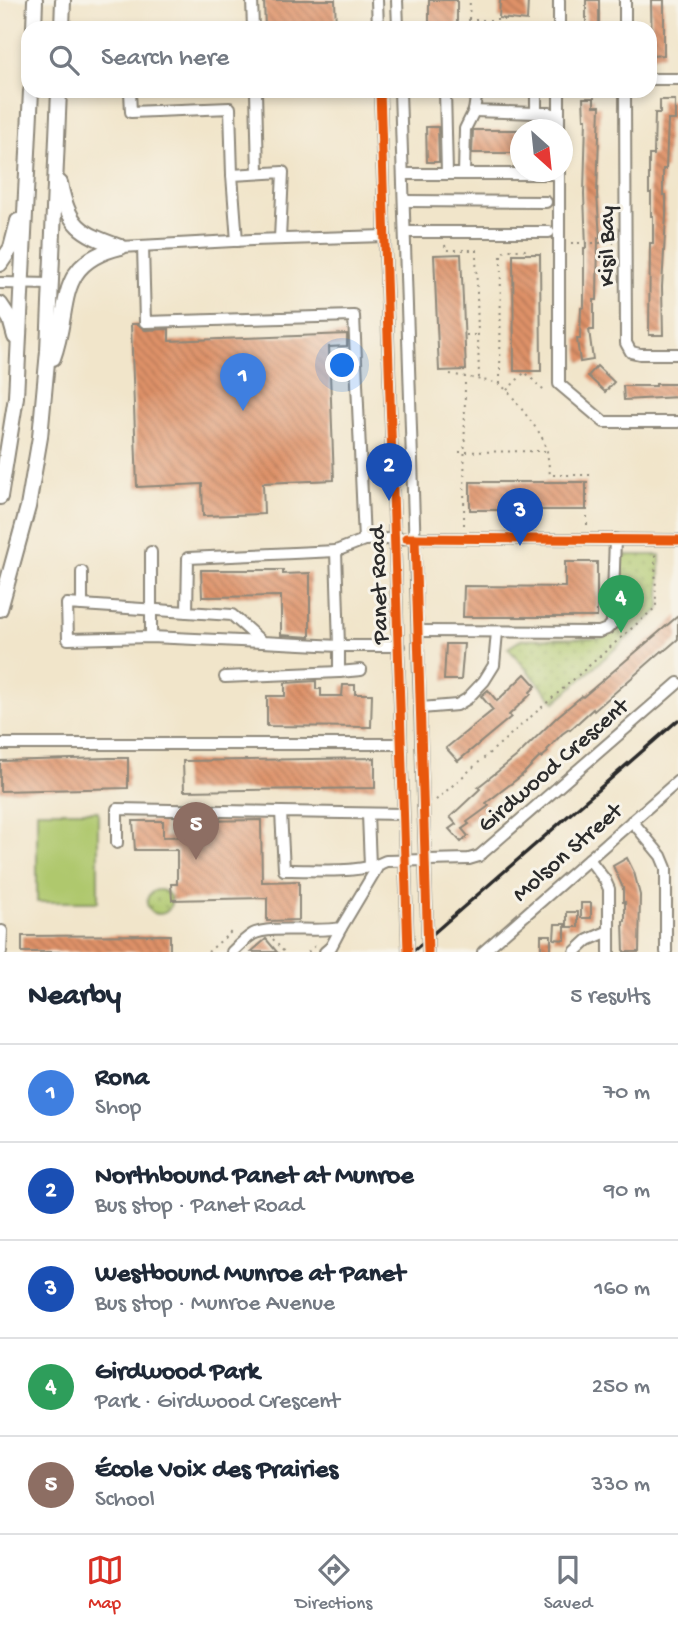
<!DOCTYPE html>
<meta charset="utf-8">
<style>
body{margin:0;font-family:"Gochi Hand",sans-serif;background:#f6f6f7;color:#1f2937}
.compass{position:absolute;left:510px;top:119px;width:63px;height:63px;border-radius:50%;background:#fff;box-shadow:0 4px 10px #0003;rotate:153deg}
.you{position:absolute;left:343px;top:366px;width:24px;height:24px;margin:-18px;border:5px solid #fff;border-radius:50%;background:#1a73e8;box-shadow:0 0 0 10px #1a73e833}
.badge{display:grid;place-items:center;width:46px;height:46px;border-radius:50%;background:#d93025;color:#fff;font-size:23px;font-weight:700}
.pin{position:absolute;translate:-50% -58px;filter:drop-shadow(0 2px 4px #0008)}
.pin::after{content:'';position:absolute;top:37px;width:24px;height:21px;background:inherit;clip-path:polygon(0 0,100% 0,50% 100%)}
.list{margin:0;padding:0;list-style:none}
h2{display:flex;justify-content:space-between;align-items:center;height:91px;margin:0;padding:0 28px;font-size:30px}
h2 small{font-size:23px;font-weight:400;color:#747a83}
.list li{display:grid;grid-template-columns:46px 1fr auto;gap:21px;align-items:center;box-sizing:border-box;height:98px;padding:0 28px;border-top:2px solid #e0e1e3}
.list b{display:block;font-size:26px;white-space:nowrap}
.list p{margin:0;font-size:23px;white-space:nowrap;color:#747a83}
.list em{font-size:23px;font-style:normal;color:#747a83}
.icon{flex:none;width:38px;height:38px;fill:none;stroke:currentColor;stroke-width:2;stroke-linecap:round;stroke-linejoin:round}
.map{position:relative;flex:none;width:678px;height:952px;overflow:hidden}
.search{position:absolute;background:#fff;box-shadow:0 4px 10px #0003;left:21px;right:21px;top:21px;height:77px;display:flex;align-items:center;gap:18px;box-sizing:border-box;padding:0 24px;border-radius:21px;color:#747a83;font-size:26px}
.sheet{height:581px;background:#fff}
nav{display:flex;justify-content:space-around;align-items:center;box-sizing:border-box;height:98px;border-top:2px solid #e0e1e3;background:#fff;font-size:19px;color:#747a83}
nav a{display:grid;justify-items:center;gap:4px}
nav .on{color:#d93025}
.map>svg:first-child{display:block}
.park{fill:url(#park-dots);stroke:#6d7a4c;stroke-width:2}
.garden{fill:#afc86d;stroke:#6d7a4c;stroke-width:2}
.building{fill:url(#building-back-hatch)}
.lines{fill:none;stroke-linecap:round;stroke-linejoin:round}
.minor-casing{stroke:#8e887a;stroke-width:14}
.major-casing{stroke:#8e887a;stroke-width:18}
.path{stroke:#8e887a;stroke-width:2;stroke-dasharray:2 5;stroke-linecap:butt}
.minor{stroke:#fff;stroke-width:10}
.major{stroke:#fff;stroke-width:14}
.rail{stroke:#2b2b2b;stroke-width:3.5}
.cycleway-casing{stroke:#f7f3e8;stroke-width:13}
.cycleway{stroke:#e8590c;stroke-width:9}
.labels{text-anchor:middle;stroke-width:6;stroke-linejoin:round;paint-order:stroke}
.street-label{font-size:24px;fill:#2b2b2b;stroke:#f7f3e8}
</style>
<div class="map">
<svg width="678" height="952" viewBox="0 0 678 952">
<defs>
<pattern id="park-dots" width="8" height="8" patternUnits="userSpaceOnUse" patternTransform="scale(1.75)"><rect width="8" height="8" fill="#afc86d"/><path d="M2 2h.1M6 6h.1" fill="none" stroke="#8fa35a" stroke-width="1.8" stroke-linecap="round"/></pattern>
<pattern id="building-back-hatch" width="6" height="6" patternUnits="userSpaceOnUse" patternTransform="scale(1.75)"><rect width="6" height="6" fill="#de9168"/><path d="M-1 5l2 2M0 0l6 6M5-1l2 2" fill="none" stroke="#b47756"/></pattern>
</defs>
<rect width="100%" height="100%" fill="#f7f3e8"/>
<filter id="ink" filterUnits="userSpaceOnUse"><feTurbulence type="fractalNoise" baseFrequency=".0143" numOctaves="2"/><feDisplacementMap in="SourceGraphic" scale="14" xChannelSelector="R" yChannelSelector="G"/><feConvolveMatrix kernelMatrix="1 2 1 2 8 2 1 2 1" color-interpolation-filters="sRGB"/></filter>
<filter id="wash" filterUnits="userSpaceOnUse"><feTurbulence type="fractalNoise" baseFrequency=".00686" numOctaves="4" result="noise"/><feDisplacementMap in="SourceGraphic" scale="28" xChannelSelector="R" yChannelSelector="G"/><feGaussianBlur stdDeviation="1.57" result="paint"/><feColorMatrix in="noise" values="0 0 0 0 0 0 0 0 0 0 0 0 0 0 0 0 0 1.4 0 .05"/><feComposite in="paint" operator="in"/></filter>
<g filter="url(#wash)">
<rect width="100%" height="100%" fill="#f1e5ca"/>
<g class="park">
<polygon points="620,555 660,555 660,609 555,702 508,648 522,639 602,638 619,628"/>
<circle cx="159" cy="902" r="12"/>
</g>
<rect class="garden" x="37" y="811" width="61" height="91"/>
<g id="blocks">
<g class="building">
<polygon points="264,0 335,0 336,28 265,28"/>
<rect x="429" y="0" width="28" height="28"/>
<polygon points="500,0 528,0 527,21 499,18"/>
<rect x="586" y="0" width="13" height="28"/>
<polygon points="651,0 664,0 664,55 652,56"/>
<polygon points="583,98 594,98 594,106 600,106 597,194 600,238 598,238 597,300 594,300 594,330 589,330 593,360 580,362 577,339 580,339 581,308 584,307 584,248 586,248 584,194 586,119 584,119"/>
<polygon points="660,100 675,100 675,120 668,120 666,169 663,169 663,195 666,195 666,216 662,287 663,335 649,335 650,243 653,243 653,216 651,216 651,193 649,193 649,155 654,155 655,113 660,113"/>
<polygon points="426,127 438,127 439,162 427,162"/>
<polygon points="473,130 521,130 521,148 516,148 516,153 472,153"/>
<polygon points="461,254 466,370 439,371 434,255"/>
<polygon points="513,254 540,254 541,371 514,371"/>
<polygon points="131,324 138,324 145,330 169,329 169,341 347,334 347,346 329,347 334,480 263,483 264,514 203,516 202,484 137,487"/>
<polygon points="597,366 614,382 605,392 588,376"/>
<polygon points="656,384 678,384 678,397 624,400 623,386 656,386"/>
<rect x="470" y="482" width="116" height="28"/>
<polygon points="565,562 597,562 597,617 463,617 464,586 565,587"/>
<polygon points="201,570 283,570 283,574 310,573 310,637 281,635 281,596 202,597"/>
<polygon points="678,616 678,639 663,652 662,651 594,711 593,709 570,730 569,729 562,734 547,750 548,752 541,758 540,757 521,776 486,803 489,806 467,822 469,824 462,829 468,836 461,842 449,829 456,824 450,817 480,789 478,787 517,756 558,716 582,696 583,697"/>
<polygon points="446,644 464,644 461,680 444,680"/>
<polygon points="525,674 536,686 530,692 531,694 509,715 511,717 458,761 446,748 493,710 481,696 488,690 497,701"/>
<polygon points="316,681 316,689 321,689 321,696 342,696 343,685 355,685 355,694 372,694 371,727 267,726 267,696 285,696 285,683"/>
<polygon points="109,758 128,758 128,788 0,791 0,761"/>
<polygon points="375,758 375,788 184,791 183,761"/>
<polygon points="261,820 262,882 299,881 299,920 267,921 267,898 172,900 171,884 177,884 177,850 135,850 133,821 163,821 163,837 193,836 193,821"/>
<polygon points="627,858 634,872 640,895 639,952 624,952 623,921 625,921 625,902 623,902 623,888 613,866"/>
<rect x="581" y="903" width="10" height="15"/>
<rect x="567" y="912" width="11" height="15"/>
<polygon points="555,924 565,924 565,940 554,939"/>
<polygon points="170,935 170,952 22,952 22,936"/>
<rect x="541" y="935" width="10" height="15"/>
<polygon points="266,939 277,952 251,952"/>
</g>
</g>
</g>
<g filter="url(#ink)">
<use href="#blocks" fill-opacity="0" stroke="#8e887a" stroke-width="2"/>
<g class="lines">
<g class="minor-casing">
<g id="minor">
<polyline points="252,0 253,28"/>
<polyline points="377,0 378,28"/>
<polyline points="397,0 398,28"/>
<polyline points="559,28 559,0"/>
<polyline points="625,28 625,0"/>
<polyline points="650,79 678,79"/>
<polyline points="130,91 131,112 230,108 232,175"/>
<polyline points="256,91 258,173"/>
<polyline points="380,91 408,952"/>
<polyline points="400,91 428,952"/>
<polyline points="445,91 447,174"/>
<polyline points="477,91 474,111 536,113 536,91"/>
<polyline points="559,91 559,130"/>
<polyline points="625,91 626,343 631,352 640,354 678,354"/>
<polyline points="536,113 550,113 550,130"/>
<polyline points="559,172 559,384 604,422 678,422"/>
<polyline points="403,174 559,174"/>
<polyline points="464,174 465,129 474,111"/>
<polyline points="404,201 546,202"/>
<polyline points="405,232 549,232"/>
<polyline points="237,241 232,175 283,172 280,239"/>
<polyline points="143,246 145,322 354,316 364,540 415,538 678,540"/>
<polyline points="121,247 252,240 385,236"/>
<polyline points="0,283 51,284"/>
<polyline points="364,540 336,551 339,646 399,646"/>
<polyline points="336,551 188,558 187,612 232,615 262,642 339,646 339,672 361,670"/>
<polyline points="151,552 151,637"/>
<polyline points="82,572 82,605"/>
<polyline points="187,612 67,604 68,639 151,637 262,642"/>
<polyline points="418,631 599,632 607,629 612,624 615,539"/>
<polyline points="225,677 339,672"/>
<polyline points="421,708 457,705 467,699 484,681 494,665 497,632"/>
<polyline points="0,744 401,744"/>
<polyline points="368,814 370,866"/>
<path d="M 403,814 L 281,812 L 284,870 C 313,869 360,875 386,861 L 469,859 L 479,856 L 678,683"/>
<polyline points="632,821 661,856 666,868 666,952"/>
<polyline points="117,843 117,809 281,812"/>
<polyline points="589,859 605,880 609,889 609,952"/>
<polyline points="1,952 2,931"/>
<path d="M 232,952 C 238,946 245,939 253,934 C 271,925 317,933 341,928 L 378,866"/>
<polyline points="325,952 331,947 341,928"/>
<polyline points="483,952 678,781"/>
<polyline points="575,952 588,940 609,931"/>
</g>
</g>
<g class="major-casing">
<g id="major">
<polyline points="34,28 35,0"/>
<polyline points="62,28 63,0"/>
<path d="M 60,183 C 68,226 80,233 120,247"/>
<polyline points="0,264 11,248 18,221"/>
<polyline points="0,304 10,319 15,337"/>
<path d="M 53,358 C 72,307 53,263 121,247"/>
<polyline points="0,497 16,397 31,91"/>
<polyline points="0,609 28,507 40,437 48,351 59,91"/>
</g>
</g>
<g class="path">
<polyline points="469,19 470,0"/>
<polyline points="469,28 469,20 506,20"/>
<polyline points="571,243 614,243"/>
<polyline points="445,245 446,250 476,250 479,378"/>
<polyline points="466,335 477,335"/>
<polyline points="450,374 498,383 509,392 541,435 547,451 550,475 592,475"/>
<polyline points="500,384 501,254 506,250 525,250 525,245"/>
<polyline points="507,390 525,372 544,391"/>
<polyline points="459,452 545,451"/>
<polyline points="464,525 465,377"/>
<polyline points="587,525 587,476"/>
<polyline points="436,800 656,607 655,551"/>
<polyline points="273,939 284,952"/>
<polyline points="208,952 231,932"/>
<polyline points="308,952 315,946"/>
</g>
<use href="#minor" class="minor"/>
<use href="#major" class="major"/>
<polyline class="rail" points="412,952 678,720"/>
<g class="cycleway-casing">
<g id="cycleway">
<polyline points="380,91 408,952"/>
<polyline points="406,538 678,540"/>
<polyline points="415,538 428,952"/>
</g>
</g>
<use href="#cycleway" class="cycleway"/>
</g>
</g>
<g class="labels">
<g class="street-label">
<text transform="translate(605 246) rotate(-90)" y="8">Kisil Bay</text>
<text transform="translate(377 585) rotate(-92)" y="8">Panet Road</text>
<text transform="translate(552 764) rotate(-41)" y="8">Girdwood Crescent</text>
<text transform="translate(566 851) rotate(-41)" y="8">Molson Street</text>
</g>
</g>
</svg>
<svg class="compass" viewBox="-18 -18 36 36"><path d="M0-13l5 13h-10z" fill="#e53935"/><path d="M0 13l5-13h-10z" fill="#747a83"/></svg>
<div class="you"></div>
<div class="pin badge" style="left:243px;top:411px;background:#3f7fe0">1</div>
<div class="pin badge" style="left:389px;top:501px;background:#1a4fb4">2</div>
<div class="pin badge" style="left:520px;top:546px;background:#1a4fb4">3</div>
<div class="pin badge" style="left:621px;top:633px;background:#2e9e5b">4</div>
<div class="pin badge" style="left:196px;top:860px;background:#8d6e63">5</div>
<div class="search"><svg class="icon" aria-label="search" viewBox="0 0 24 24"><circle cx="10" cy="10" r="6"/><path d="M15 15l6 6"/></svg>Search here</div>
</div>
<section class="sheet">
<h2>Nearby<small>5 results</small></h2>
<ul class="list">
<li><span class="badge" style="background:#3f7fe0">1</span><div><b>Rona</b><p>Shop</p></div><em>70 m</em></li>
<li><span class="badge" style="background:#1a4fb4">2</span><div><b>Northbound Panet at Munroe</b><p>Bus stop · Panet Road</p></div><em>90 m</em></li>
<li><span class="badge" style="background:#1a4fb4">3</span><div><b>Westbound Munroe at Panet</b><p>Bus stop · Munroe Avenue</p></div><em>160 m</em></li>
<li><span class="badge" style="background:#2e9e5b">4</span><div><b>Girdwood Park</b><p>Park · Girdwood Crescent</p></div><em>250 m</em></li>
<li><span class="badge" style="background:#8d6e63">5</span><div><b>École Voix des Prairies</b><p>School</p></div><em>330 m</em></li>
</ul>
</section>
<nav>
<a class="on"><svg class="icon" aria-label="map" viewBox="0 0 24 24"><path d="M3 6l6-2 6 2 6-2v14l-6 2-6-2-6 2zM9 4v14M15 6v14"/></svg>Map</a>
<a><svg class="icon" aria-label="directions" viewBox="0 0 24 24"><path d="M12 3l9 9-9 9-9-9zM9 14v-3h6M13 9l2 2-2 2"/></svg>Directions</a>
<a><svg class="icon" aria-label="saved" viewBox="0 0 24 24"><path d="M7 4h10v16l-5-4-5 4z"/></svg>Saved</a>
</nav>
